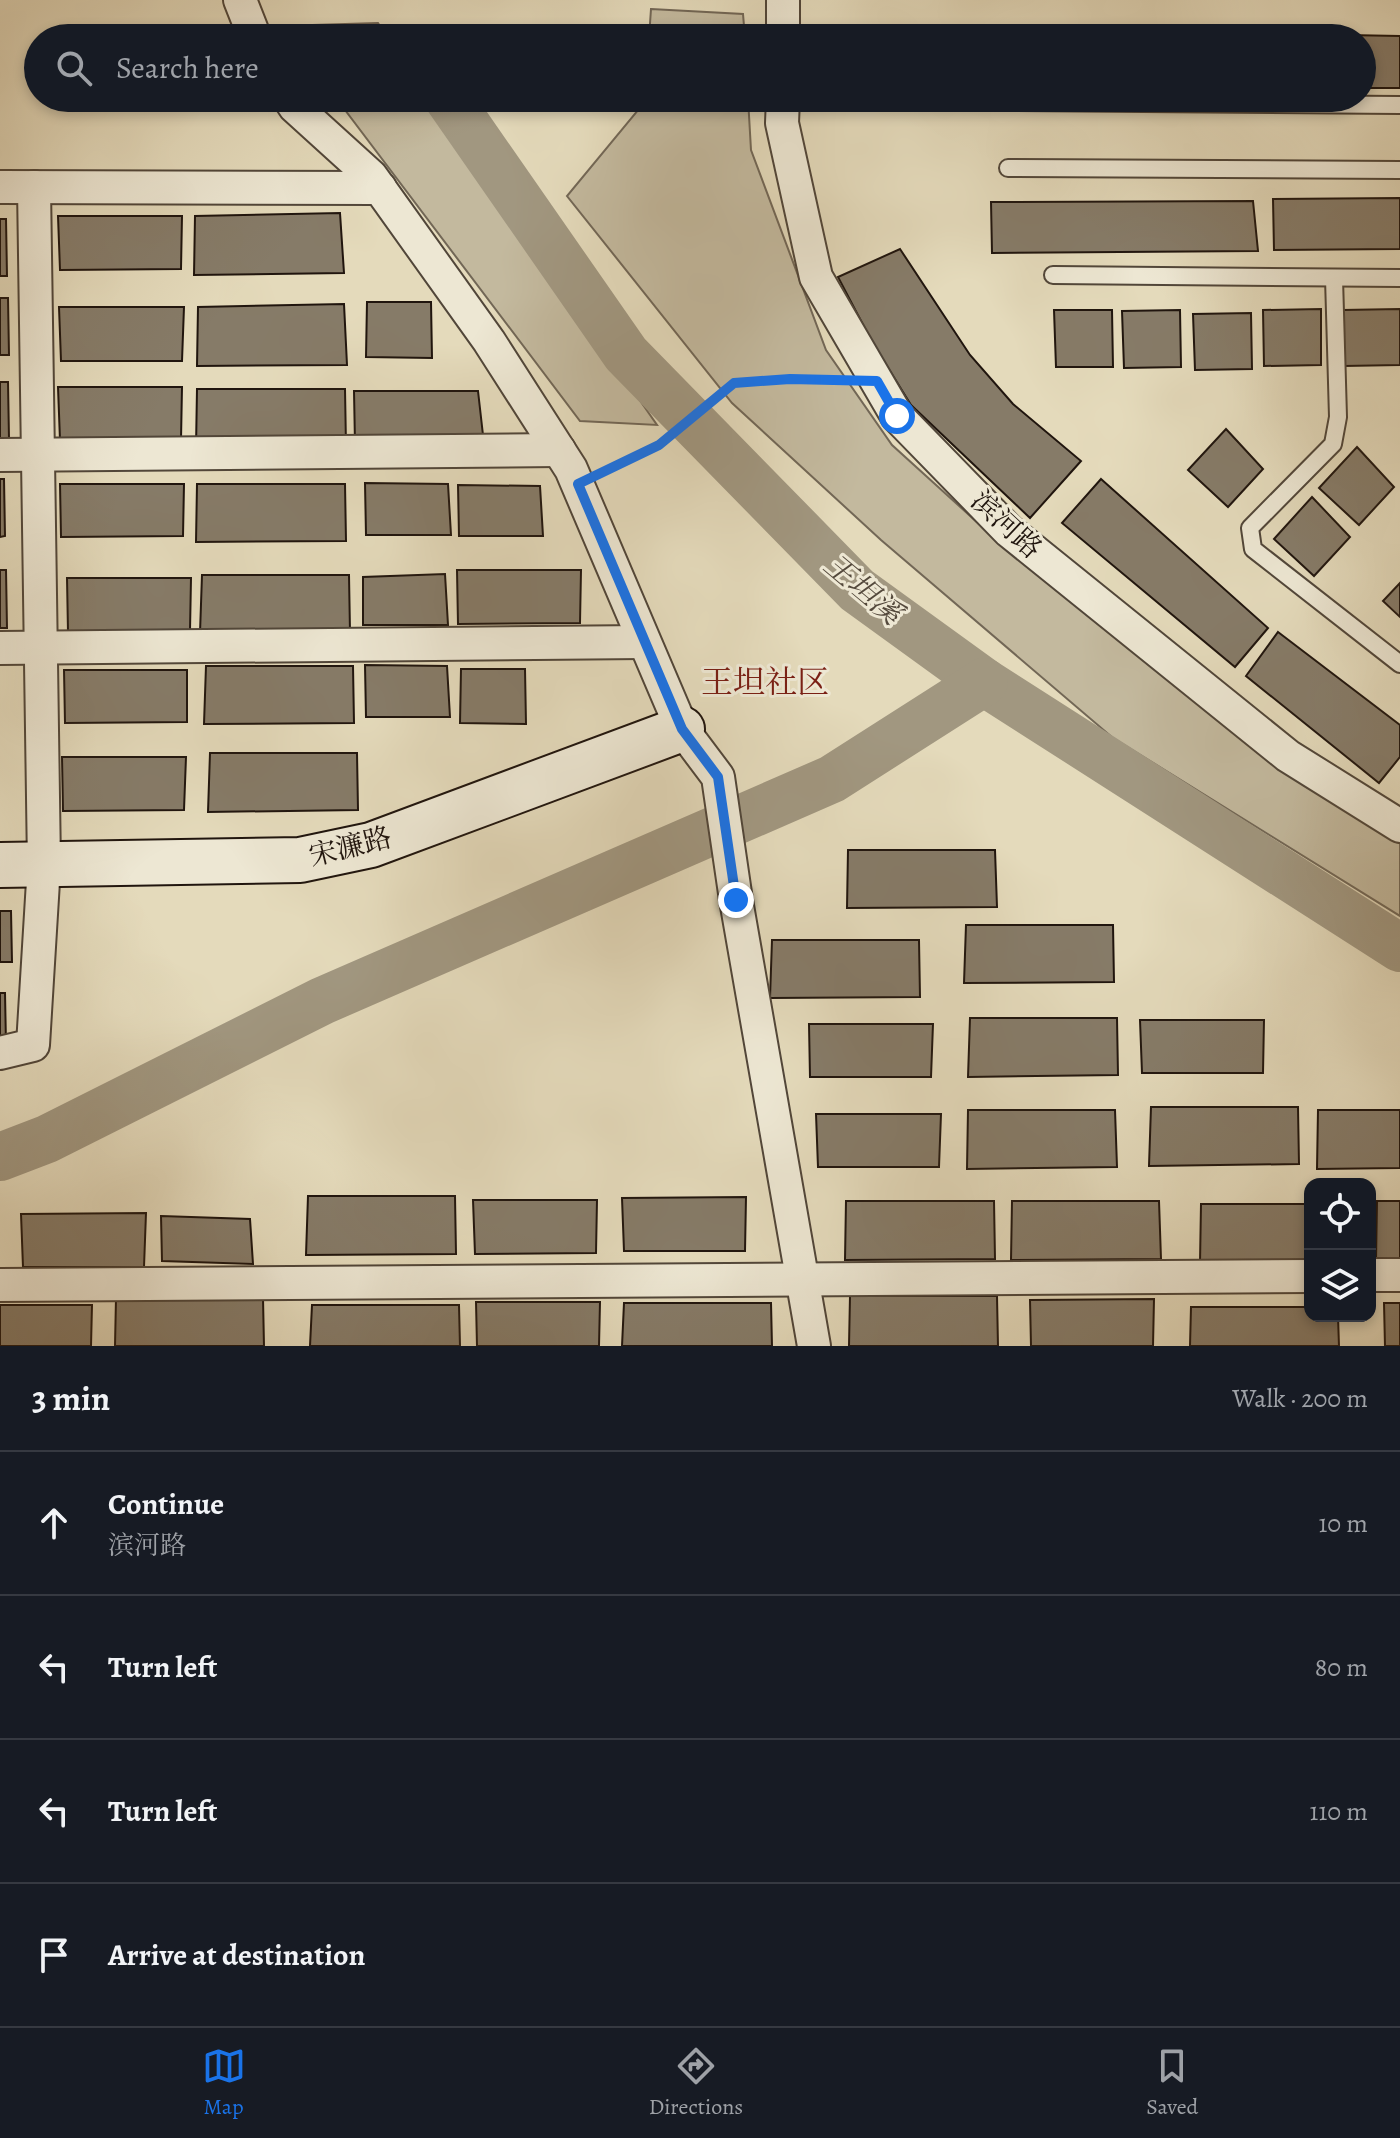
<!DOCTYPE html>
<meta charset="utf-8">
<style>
body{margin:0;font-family:Alegreya,"Noto Serif SC",serif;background:#20242c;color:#f1f3f6}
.controls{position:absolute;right:24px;bottom:24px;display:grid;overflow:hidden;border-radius:16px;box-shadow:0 4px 12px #0003}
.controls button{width:72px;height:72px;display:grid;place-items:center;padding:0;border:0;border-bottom:2px solid #363941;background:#171b24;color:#f1f3f6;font:40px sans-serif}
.stop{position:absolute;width:24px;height:24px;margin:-18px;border:6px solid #1a73e8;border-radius:50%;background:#fff}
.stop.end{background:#1a73e8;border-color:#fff;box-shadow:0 2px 8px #0008}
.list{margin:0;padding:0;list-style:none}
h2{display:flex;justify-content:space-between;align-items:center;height:104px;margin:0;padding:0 32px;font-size:34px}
h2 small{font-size:26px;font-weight:400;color:#9ea1a6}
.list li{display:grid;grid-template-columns:52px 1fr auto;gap:24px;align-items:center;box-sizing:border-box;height:144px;padding:0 32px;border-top:2px solid #363941}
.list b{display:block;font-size:30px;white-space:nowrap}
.list p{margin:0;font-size:26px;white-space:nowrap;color:#9ea1a6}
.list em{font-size:26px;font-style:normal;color:#9ea1a6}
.icon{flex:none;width:44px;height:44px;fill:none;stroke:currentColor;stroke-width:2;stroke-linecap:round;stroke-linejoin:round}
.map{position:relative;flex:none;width:1400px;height:1346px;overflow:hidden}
.search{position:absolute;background:#171b24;box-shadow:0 4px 12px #0003;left:24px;right:24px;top:24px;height:88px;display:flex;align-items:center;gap:20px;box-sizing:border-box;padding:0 28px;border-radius:44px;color:#9ea1a6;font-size:30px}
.sheet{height:680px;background:#171b24}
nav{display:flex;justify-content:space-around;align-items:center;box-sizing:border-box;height:112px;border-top:2px solid #363941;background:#171b24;font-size:22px;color:#9ea1a6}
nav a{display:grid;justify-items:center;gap:4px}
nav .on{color:#1a73e8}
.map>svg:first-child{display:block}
.green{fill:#c3b99e;stroke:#726756;stroke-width:2}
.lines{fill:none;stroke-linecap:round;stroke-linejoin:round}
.river{stroke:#a19780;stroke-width:48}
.building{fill:#867b68;stroke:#20150e;stroke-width:2}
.lane-casing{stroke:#514639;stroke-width:20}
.street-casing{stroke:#514639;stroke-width:36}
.secondary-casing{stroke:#20150e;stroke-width:48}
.path{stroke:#20150e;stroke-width:5;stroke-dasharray:2 4;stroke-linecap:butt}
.lane{stroke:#ede7d3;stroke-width:16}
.street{stroke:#ede7d3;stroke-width:32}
.secondary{stroke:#ede7d3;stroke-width:44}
.route{stroke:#1a73e8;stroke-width:10}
.labels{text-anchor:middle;stroke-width:6;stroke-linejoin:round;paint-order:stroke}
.street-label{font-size:28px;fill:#20150e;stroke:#ede7d3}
.water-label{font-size:30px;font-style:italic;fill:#54493c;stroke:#ede7d3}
.quarter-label{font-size:32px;fill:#7a1f14;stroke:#ede7d3}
</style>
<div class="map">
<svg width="1400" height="1346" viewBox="0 0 1400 1346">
<rect width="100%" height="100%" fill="#e4dabb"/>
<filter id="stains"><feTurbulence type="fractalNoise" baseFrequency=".0025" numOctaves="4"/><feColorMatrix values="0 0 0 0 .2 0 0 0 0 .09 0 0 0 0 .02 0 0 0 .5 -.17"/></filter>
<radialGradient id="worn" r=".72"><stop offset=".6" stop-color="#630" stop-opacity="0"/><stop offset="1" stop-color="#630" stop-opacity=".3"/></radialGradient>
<g class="green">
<polygon points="651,9 743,14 745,38 649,38"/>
<polygon points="378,23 388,38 290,38 281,26"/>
<polygon points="336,98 430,98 657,425 580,421"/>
<polygon points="644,98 748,98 751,150 826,350 892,445 1001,544 1303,785 1400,843 1400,916 1113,738 881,540 732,403 567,196 644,103"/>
</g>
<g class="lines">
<g class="river">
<polyline points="448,98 626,354 857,590 984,682 1400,948"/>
<polyline points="0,1157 47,1139 322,1001 832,779 984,682"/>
</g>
</g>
<g class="building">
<polygon points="1296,35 1296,38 1016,37"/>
<polygon points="1347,35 1400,36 1400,88 1362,88 1362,38 1347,38"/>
<polygon points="1400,198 1400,249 1274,250 1273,199"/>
<polygon points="1253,201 1258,251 992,253 991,202"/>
<polygon points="340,213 344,273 194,275 195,216"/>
<polygon points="58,216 182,216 181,269 60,270"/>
<polygon points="0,219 6,219 7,276 0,276"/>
<polygon points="900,249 970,355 1013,404 1081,461 1030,518 911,405 872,342 838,277"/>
<polygon points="0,298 8,298 9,355 0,355"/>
<polygon points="367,302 431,302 432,358 366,357"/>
<polygon points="344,304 347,365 197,366 198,307"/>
<polygon points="59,307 184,307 182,361 61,361"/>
<polygon points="1321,309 1321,365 1264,366 1263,310"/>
<polygon points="1400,309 1400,365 1344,366 1343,310"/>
<polygon points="1054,310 1112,310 1113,367 1056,367"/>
<polygon points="1180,310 1181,367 1124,368 1122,311"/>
<polygon points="1251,313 1252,369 1195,370 1193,314"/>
<polygon points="0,382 8,382 9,439 0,439"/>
<polygon points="58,387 182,387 181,440 60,440"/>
<polygon points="197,389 345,389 346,446 196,448"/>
<polygon points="354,391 478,391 484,444 355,444"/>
<polygon points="1226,429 1263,469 1228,507 1188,470"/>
<polygon points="1357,447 1394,487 1359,525 1319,488"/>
<polygon points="0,479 4,479 5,536 0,537"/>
<polygon points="1101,479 1268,628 1235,667 1062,523"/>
<polygon points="365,483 448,484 451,535 366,535"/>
<polygon points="60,484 184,484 183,536 61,537"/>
<polygon points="197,484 345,484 346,541 196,542"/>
<polygon points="458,485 540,486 543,536 459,536"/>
<polygon points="1312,497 1350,537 1314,576 1274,539"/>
<polygon points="0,570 6,570 7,628 0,628"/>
<polygon points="457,570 581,570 580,623 458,624"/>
<polygon points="445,574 448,625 363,625 363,577"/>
<polygon points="202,575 349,575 350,632 200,633"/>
<polygon points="67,578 191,578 190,631 68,632"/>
<polygon points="1400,583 1400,617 1383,601"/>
<polygon points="1278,632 1400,725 1400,757 1379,783 1246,676"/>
<polygon points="365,665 447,666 450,717 366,717"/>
<polygon points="206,666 353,666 354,723 204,724"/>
<polygon points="461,669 525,669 526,724 460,723"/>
<polygon points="64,670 187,670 187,722 65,723"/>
<polygon points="210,753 357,753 358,810 208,812"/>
<polygon points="62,757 186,757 184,810 63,811"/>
<polygon points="848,850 995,850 997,907 847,908"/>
<polygon points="0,911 11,911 12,962 0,962"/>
<polygon points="966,925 1113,925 1114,982 964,983"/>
<polygon points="772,940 919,940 920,997 770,998"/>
<polygon points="0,993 5,993 6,1044 0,1044"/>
<polygon points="970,1018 1117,1018 1118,1075 968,1077"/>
<polygon points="1140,1020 1264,1020 1263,1073 1142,1073"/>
<polygon points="809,1024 933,1024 931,1077 810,1077"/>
<polygon points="1151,1107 1298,1107 1299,1164 1149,1166"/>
<polygon points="968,1110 1115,1110 1117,1167 967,1169"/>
<polygon points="1318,1110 1400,1110 1400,1168 1317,1169"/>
<polygon points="816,1114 941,1114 939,1167 818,1167"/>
<polygon points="308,1196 455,1196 456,1254 306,1255"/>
<polygon points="746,1197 745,1251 624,1251 622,1198"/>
<polygon points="473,1200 597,1200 596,1253 475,1254"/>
<polygon points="846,1201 994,1201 995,1259 845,1260"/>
<polygon points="1012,1201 1159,1201 1161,1259 1011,1260"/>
<polygon points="1377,1201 1400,1201 1400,1260 1376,1260"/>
<polygon points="1201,1204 1310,1204 1310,1262 1200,1263"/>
<polygon points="146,1213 144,1267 23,1267 21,1214"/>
<polygon points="161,1216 250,1219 253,1264 162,1261"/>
<polygon points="850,1296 997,1296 998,1346 849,1346"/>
<polygon points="116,1298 263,1298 264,1346 115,1346"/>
<polygon points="1154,1299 1153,1346 1031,1346 1030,1300"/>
<polygon points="476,1302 600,1302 599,1346 477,1346"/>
<polygon points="624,1303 771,1303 772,1346 622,1346"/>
<polygon points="1384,1303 1400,1303 1400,1346 1385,1346"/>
<polygon points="0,1305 92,1305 91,1346 0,1346"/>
<polygon points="312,1305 459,1305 460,1346 310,1346"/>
<polygon points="1191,1307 1310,1307 1310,1316 1338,1316 1339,1346 1190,1346"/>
</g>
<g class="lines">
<g class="lane-casing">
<g id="lane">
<polyline points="1006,102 1400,105"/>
<polyline points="1008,168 1400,170"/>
<polyline points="1053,275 1400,278"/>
<polyline points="1334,278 1338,417 1333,444 1250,528 1253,549 1400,664"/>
</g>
</g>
<g class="street-casing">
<g id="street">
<polyline points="240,0 255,38"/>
<polyline points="783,38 783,0"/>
<polyline points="289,98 295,107 371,176 489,341 571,469 682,729 718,777 736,900 814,1346"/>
<polyline points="783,98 782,123 816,277 897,416 1009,531 1288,756 1400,826"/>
<polyline points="0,187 380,188"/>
<polyline points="0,455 559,450"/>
<polyline points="0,648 644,642"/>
<polyline points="0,1053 33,1045 44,865 34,187"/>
<polyline points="1370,1275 1400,1275"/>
<polyline points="0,1285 1310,1276"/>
</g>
</g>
<g class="secondary-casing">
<polyline id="secondary" points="0,865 300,860 371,845 682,729"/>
</g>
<polyline class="path" points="602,472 659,445 734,383 790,379 844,380"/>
<use href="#lane" class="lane"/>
<use href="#street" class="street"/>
<use href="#secondary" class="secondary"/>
</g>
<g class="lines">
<polyline class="route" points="736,900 718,777 682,729 578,484 659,445 734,383 790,379 877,381 897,416"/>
</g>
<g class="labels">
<g class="street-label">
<text transform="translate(1007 524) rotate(43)" y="10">滨河路</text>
<text transform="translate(350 846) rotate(-14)" y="10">宋濂路</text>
</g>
<g class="water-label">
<text transform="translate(863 589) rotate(40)" y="10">王坦溪</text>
</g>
<g class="quarter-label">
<text x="765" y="693">王坦社区</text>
</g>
</g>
<rect width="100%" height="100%" filter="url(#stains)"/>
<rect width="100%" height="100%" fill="url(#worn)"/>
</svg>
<div class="controls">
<button><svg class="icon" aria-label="locate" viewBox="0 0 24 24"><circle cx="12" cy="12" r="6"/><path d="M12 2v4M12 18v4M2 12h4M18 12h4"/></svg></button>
<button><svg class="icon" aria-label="layers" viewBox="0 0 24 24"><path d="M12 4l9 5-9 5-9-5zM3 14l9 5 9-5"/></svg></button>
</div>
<div class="stop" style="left:897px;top:416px"></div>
<div class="stop end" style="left:736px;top:900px"></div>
<div class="search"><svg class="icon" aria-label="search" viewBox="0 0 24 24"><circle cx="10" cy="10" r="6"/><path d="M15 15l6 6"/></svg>Search here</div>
</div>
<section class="sheet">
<h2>3 min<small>Walk · 200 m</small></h2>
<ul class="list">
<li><svg class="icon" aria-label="ahead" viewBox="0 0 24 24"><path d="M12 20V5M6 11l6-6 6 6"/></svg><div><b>Continue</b><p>滨河路</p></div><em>10 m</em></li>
<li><svg class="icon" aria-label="left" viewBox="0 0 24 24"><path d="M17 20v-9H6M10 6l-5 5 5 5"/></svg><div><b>Turn left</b></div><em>80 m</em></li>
<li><svg class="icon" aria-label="left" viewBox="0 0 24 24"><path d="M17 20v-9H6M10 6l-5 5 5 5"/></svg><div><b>Turn left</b></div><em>110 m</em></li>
<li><svg class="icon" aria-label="arrive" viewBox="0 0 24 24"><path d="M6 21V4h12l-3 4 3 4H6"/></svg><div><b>Arrive at destination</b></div></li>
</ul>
</section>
<nav>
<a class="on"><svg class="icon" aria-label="map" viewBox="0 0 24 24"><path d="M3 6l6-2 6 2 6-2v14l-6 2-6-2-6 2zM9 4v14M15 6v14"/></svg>Map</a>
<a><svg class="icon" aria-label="directions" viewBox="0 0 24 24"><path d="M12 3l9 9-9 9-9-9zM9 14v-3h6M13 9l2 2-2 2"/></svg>Directions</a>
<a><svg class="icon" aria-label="saved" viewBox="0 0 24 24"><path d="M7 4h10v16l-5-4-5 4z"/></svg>Saved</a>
</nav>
